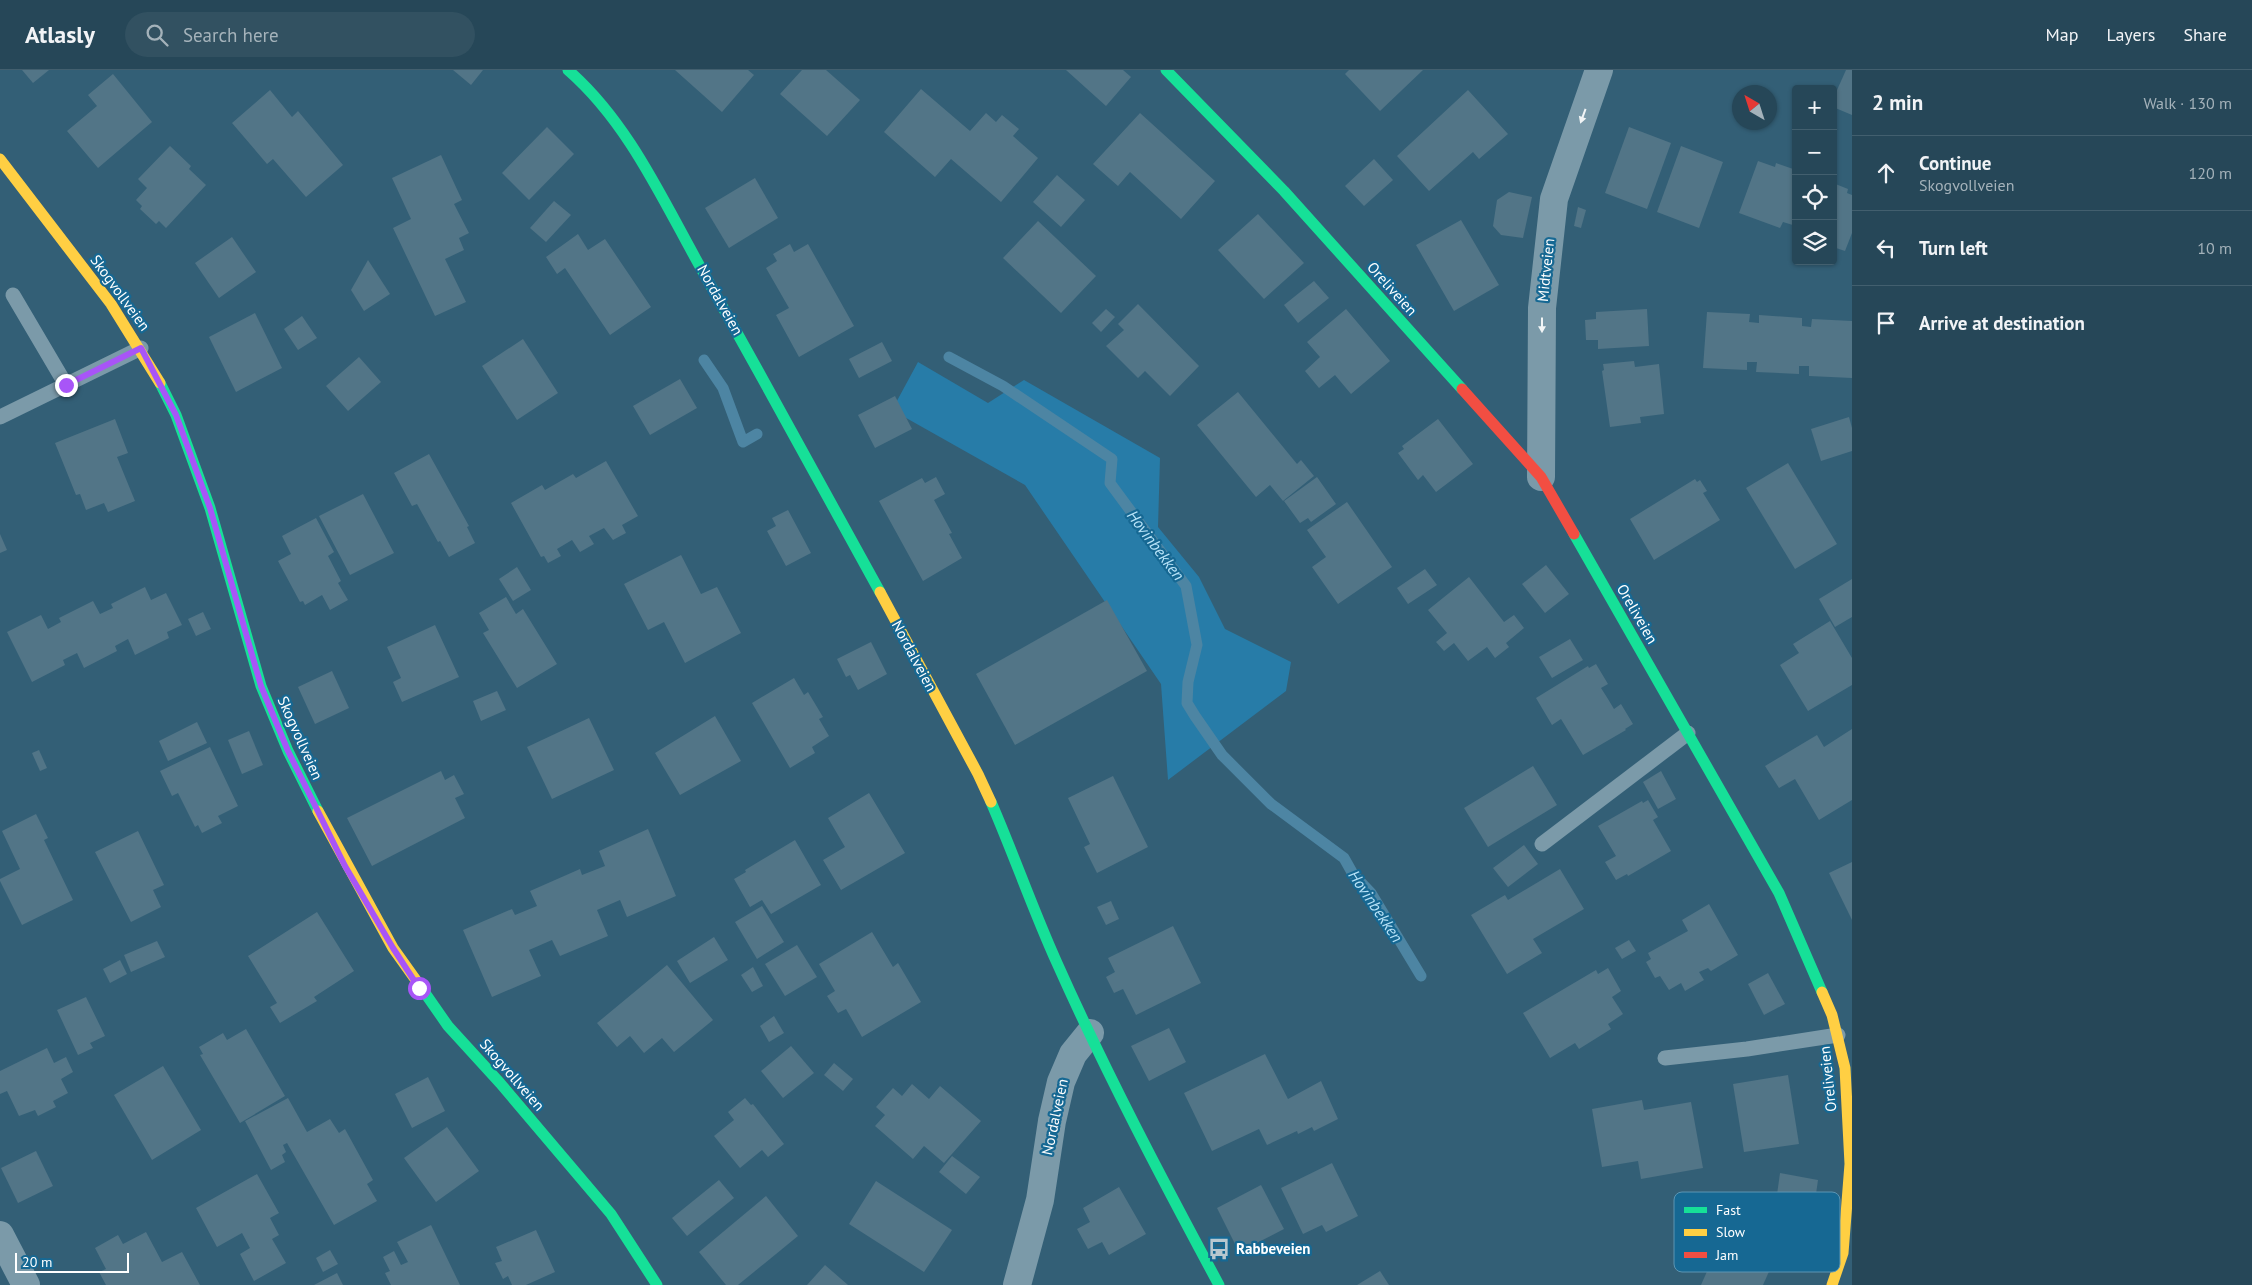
<!DOCTYPE html>
<meta charset="utf-8">
<style>
body{margin:0;font-family:"PT Sans",sans-serif;background:#325161;color:#f1f3f6}
.controls{position:absolute;right:15px;top:15px;display:grid;overflow:hidden;border-radius:5px;box-shadow:0 1px 4px #0004}
.controls button{width:45px;height:45px;display:grid;place-items:center;padding:0;border:0;border-bottom:1px solid #425f6e;background:#264758;color:#f1f3f6;font:25px sans-serif}
.compass{position:absolute;left:1732px;top:15px;width:45px;height:45px;border-radius:50%;background:#264758;box-shadow:0 1px 4px #0004;rotate:321deg}
.scale{position:absolute;left:15px;bottom:12px;width:114px;box-sizing:border-box;padding-left:5px;border:2px solid #fff;border-top:0;font-size:14px;line-height:18px;white-space:nowrap;color:#fff;-webkit-text-stroke:4px #166893;paint-order:stroke}
.stop{position:absolute;width:15px;height:15px;margin:-11px;border:4px solid #a855f7;border-radius:50%;background:#fff}
.stop.end{background:#a855f7;border-color:#fff;box-shadow:0 1px 5px #0008}
.list{margin:0;padding:0;list-style:none}
h2{display:flex;justify-content:space-between;align-items:center;height:65px;margin:0;padding:0 20px;font-size:21px}
h2 small{font-size:16px;font-weight:400;color:#a4b2ba}
.list li{display:grid;grid-template-columns:32px 1fr auto;gap:15px;align-items:center;box-sizing:border-box;height:75px;padding:0 20px;border-top:1px solid #425f6e}
.list b{display:block;font-size:19px;white-space:nowrap}
.list p{margin:0;font-size:16px;white-space:nowrap;color:#a4b2ba}
.list em{font-size:16px;font-style:normal;color:#a4b2ba}
.icon{flex:none;width:28px;height:28px;fill:none;stroke:currentColor;stroke-width:2;stroke-linecap:round;stroke-linejoin:round}
.map{position:relative;flex:none;width:1852px;height:1215px;overflow:hidden}
header{display:flex;align-items:center;gap:30px;box-sizing:border-box;height:70px;padding:0 25px;background:#264758;border-bottom:1px solid #425f6e}
header strong{font-size:24px}
nav{display:flex;gap:28px;margin-inline-start:auto;font-size:18px}
.search{width:350px;height:45px;background:#325161;display:flex;align-items:center;gap:12px;box-sizing:border-box;padding:0 18px;border-radius:28px;color:#a4b2ba;font-size:19px}
main{display:flex}
aside{flex:1;background:#264758}
.map>svg:first-child{display:block}
.green{fill:#277ca8}
.lines{fill:none;stroke-linecap:round;stroke-linejoin:round}
.stream{stroke:#4d85a3;stroke-width:11}
.building{fill:#527587}
.lane{stroke:#7b9aa9;stroke-width:15}
.street{stroke:#7b9aa9;stroke-width:28}
.fast{stroke:#16e098;stroke-width:11}
.slow{stroke:#ffcf43;stroke-width:11}
.jam{stroke:#f24e42;stroke-width:11}
.oneway{fill:#f2f5f6}
.route{stroke:#a855f7;stroke-width:6}
.labels{text-anchor:middle;stroke-width:4.5;stroke-linejoin:round;paint-order:stroke}
.street-label{font-size:15px;fill:#fff;stroke:#166893}
.poi-label{font-size:15px;font-weight:bold;fill:#fff;stroke:#166893;text-anchor:start}
.water-label{font-size:16px;font-style:italic;fill:#b9e4f9;stroke:#166893}
.key{fill:#166893;stroke:#5c95b3;stroke-width:1}
.key-label{font-size:14px;fill:#fff}
</style>
<header>
<strong>Atlasly</strong>
<div class="search"><svg class="icon" aria-label="search" viewBox="0 0 24 24"><circle cx="10" cy="10" r="6"/><path d="M15 15l6 6"/></svg>Search here</div>
<nav><a>Map</a><a>Layers</a><a>Share</a></nav>
</header>
<main>
<div class="map">
<svg width="1852" height="1215" viewBox="0 0 1852 1215">
<rect width="100%" height="100%" fill="#335f76"/>
<polygon class="green" points="918,292 988,333 1024,310 1160,388 1158,457 1199,507 1225,559 1291,592 1286,621 1168,710 1161,614 1025,415 892,340"/>
<g class="lines">
<g class="stream">
<polyline points="949,287 1003,316 1112,389 1110,413 1186,516 1197,575 1188,612 1187,633 1195,646 1222,685 1271,734 1344,788 1353,804 1371,823 1421,906"/>
<polyline points="704,290 723,318 743,372 757,364"/>
</g>
</g>
<g class="building">
<polygon points="22,0 49,0 33,13"/>
<polygon points="453,0 483,0 471,15"/>
<polygon points="675,0 748,0 754,5 722,42"/>
<polygon points="802,0 826,0 860,30 827,66 780,24"/>
<polygon points="1066,0 1123,0 1131,7 1106,36"/>
<polygon points="1349,0 1423,0 1380,41 1345,4"/>
<polygon points="1846,0 1852,0 1852,45 1833,37 1833,29"/>
<polygon points="113,4 152,52 98,98 67,61 97,36 88,25"/>
<polygon points="921,19 970,61 986,43 996,52 1002,45 1019,59 1013,66 1038,88 1001,132 951,89 935,107 884,62"/>
<polygon points="270,20 292,47 298,41 343,95 306,127 273,89 267,94 232,53"/>
<polygon points="1468,20 1508,64 1479,89 1473,82 1429,121 1397,86"/>
<polygon points="1140,43 1215,111 1181,149 1130,102 1118,116 1093,94"/>
<polygon points="547,57 574,84 529,130 502,103"/>
<polygon points="1629,57 1671,73 1647,139 1605,123"/>
<polygon points="170,76 191,96 189,99 206,115 166,158 159,151 156,154 140,139 142,136 136,130 147,118 138,109"/>
<polygon points="1681,76 1723,92 1699,158 1657,142"/>
<polygon points="441,85 462,130 454,134 469,163 459,168 464,180 445,189 466,232 435,246 393,158 411,149 392,108"/>
<polygon points="1374,89 1393,110 1364,136 1345,116"/>
<polygon points="1758,91 1775,97 1776,93 1796,100 1796,156 1783,152 1780,158 1739,143"/>
<polygon points="1057,105 1085,130 1061,157 1033,132"/>
<polygon points="755,108 778,148 729,178 705,138"/>
<polygon points="1833,113 1848,119 1847,123 1852,125 1852,163 1845,181 1833,177"/>
<polygon points="1509,122 1532,127 1523,168 1501,165 1493,156 1497,130"/>
<polygon points="554,131 571,145 546,172 530,158"/>
<polygon points="1578,137 1586,140 1581,158 1574,156"/>
<polygon points="1258,144 1304,193 1264,229 1218,180"/>
<polygon points="1461,150 1499,215 1454,241 1416,175"/>
<polygon points="1038,151 1096,206 1061,243 1003,188"/>
<polygon points="578,164 588,180 605,169 651,237 610,265 565,198 557,204 546,187"/>
<polygon points="232,167 256,202 219,228 195,193"/>
<polygon points="790,174 794,182 808,174 854,256 799,287 776,245 789,238 766,198 777,191 773,184"/>
<polygon points="368,190 390,224 364,241 351,220"/>
<polygon points="1314,211 1329,228 1298,253 1284,235"/>
<polygon points="1138,234 1199,296 1170,326 1145,301 1138,308 1106,276 1124,260 1118,254"/>
<polygon points="1106,239 1115,247 1101,262 1092,253"/>
<polygon points="1346,239 1390,291 1351,324 1335,305 1319,318 1305,301 1320,287 1307,272"/>
<polygon points="1647,239 1649,276 1598,279 1598,270 1586,270 1585,250 1596,249 1596,242"/>
<polygon points="1707,242 1750,244 1749,252 1759,253 1759,245 1802,248 1802,256 1811,257 1812,249 1852,251 1852,308 1809,306 1809,296 1799,296 1799,304 1756,302 1757,292 1747,292 1747,300 1703,298"/>
<polygon points="255,243 282,298 236,322 209,267"/>
<polygon points="302,246 317,268 298,280 284,259"/>
<polygon points="523,269 558,323 517,350 482,296"/>
<polygon points="882,272 892,291 859,308 849,289"/>
<polygon points="359,287 381,312 348,341 326,316"/>
<polygon points="1634,291 1635,297 1659,294 1664,344 1640,347 1641,353 1610,357 1602,301 1604,300 1603,294"/>
<polygon points="680,309 697,338 650,365 633,336"/>
<polygon points="1238,322 1297,394 1301,390 1314,406 1283,431 1270,415 1256,427 1197,355"/>
<polygon points="895,326 912,359 875,378 858,345"/>
<polygon points="1849,347 1852,358 1852,381 1821,391 1811,359"/>
<polygon points="115,349 128,383 117,387 135,431 108,442 104,433 86,440 80,424 76,425 55,373"/>
<polygon points="1438,349 1473,394 1436,422 1423,405 1418,410 1398,383 1404,379 1402,376"/>
<polygon points="429,384 469,456 467,457 475,473 449,487 440,471 438,472 417,434 412,436 394,403"/>
<polygon points="606,391 638,446 622,455 626,463 613,470 604,458 589,466 594,474 580,482 572,470 557,479 561,486 548,493 544,486 541,487 511,433 542,415 545,420 573,404 576,408"/>
<polygon points="1788,393 1837,474 1795,499 1746,418"/>
<polygon points="936,407 945,424 934,430 952,463 949,464 962,488 923,511 879,431 922,408 925,413"/>
<polygon points="1317,407 1336,434 1311,452 1308,448 1300,453 1284,431"/>
<polygon points="1695,409 1697,412 1700,410 1707,421 1703,423 1720,450 1654,490 1630,449"/>
<polygon points="363,424 394,483 350,505 319,446"/>
<polygon points="1347,432 1392,497 1338,534 1312,497 1326,487 1307,460"/>
<polygon points="788,440 811,483 786,496 767,461 776,456 772,448"/>
<polygon points="316,448 334,482 328,486 341,511 338,513 348,530 330,540 322,525 305,535 303,531 300,532 278,491 291,484 282,466"/>
<polygon points="0,464 7,480 0,483"/>
<polygon points="681,485 701,524 717,517 741,563 685,593 664,552 648,560 624,514"/>
<polygon points="1546,495 1569,524 1545,543 1522,514"/>
<polygon points="517,497 531,520 513,531 499,509"/>
<polygon points="1425,499 1437,515 1408,534 1397,518"/>
<polygon points="1469,507 1504,552 1514,545 1524,558 1506,573 1509,577 1495,588 1487,577 1468,591 1454,573 1444,581 1436,572 1447,563 1428,540"/>
<polygon points="1852,509 1852,547 1835,557 1819,529"/>
<polygon points="145,517 151,530 166,523 182,555 167,562 169,568 135,585 128,569 115,576 117,581 84,598 77,583 63,590 65,595 32,612 7,562 41,545 48,559 61,552 59,548 93,531 100,544 113,538 111,534"/>
<polygon points="506,527 516,544 523,539 557,594 517,618 483,563 489,560 479,543"/>
<polygon points="1107,530 1147,601 1015,675 976,604"/>
<polygon points="203,542 211,559 196,566 188,549"/>
<polygon points="1830,551 1852,588 1852,615 1808,641 1780,595 1799,583 1793,574"/>
<polygon points="435,555 459,607 402,632 393,612 401,608 387,577"/>
<polygon points="1570,569 1583,590 1552,608 1539,587"/>
<polygon points="871,572 887,604 858,620 850,605 846,607 837,589"/>
<polygon points="1596,594 1608,614 1601,618 1608,629 1614,639 1621,634 1633,654 1625,659 1626,660 1583,685 1561,649 1552,655 1536,628 1588,596 1589,598"/>
<polygon points="332,601 349,638 315,654 298,617"/>
<polygon points="794,608 804,625 808,622 823,647 819,649 829,666 812,677 815,683 790,698 752,633"/>
<polygon points="497,621 506,640 481,651 473,631"/>
<polygon points="715,646 741,691 680,725 655,683"/>
<polygon points="589,648 614,700 552,729 527,677"/>
<polygon points="197,652 207,673 168,691 159,671"/>
<polygon points="1852,659 1852,730 1819,750 1795,709 1779,718 1765,696 1817,665 1824,677"/>
<polygon points="249,661 263,695 242,704 228,670"/>
<polygon points="210,677 238,736 218,746 222,753 202,763 198,755 195,757 178,723 172,726 160,701"/>
<polygon points="39,680 47,698 40,701 32,683"/>
<polygon points="1533,696 1557,735 1488,777 1464,738"/>
<polygon points="441,701 445,710 454,705 464,724 455,728 465,748 372,796 347,748"/>
<polygon points="1661,701 1676,729 1658,739 1643,712"/>
<polygon points="1113,706 1148,777 1097,803 1084,777 1090,774 1068,728"/>
<polygon points="869,723 905,783 841,820 823,790 845,777 828,748"/>
<polygon points="1648,730 1658,747 1653,750 1671,781 1628,806 1627,804 1616,810 1605,792 1616,786 1598,756 1642,731 1643,733"/>
<polygon points="36,744 48,768 44,770 73,830 22,855 0,811 0,809 20,799 2,761"/>
<polygon points="648,759 676,826 627,847 620,830 597,840 608,866 560,886 552,870 529,880 541,906 492,927 463,860 512,839 515,845 537,836 530,821 580,799 582,805 605,796 599,781"/>
<polygon points="138,761 164,815 153,820 161,837 131,852 95,782"/>
<polygon points="795,770 821,815 771,844 762,830 750,837 734,809 746,802 745,800"/>
<polygon points="1524,775 1538,794 1508,817 1493,798"/>
<polygon points="1852,792 1852,850 1829,803"/>
<polygon points="1560,799 1584,839 1533,869 1542,883 1507,904 1471,845 1505,825 1508,830"/>
<polygon points="1111,831 1119,849 1106,855 1097,837"/>
<polygon points="1709,834 1738,885 1711,901 1708,898 1699,902 1704,910 1685,921 1681,913 1669,920 1660,906 1655,908 1646,892 1651,889 1648,883 1688,861 1682,850"/>
<polygon points="762,836 784,872 757,889 735,852"/>
<polygon points="317,842 354,901 314,927 317,931 280,953 270,937 277,933 248,886"/>
<polygon points="1173,856 1201,913 1136,945 1123,919 1114,923 1106,907 1115,902 1108,888"/>
<polygon points="872,862 893,897 898,893 921,932 862,967 846,939 838,943 827,926 835,921 819,894"/>
<polygon points="714,867 728,890 690,913 677,891"/>
<polygon points="1629,870 1636,881 1622,889 1615,878"/>
<polygon points="157,871 165,887 131,902 124,885"/>
<polygon points="797,875 817,907 785,926 765,894"/>
<polygon points="120,890 127,904 110,913 103,899"/>
<polygon points="667,895 713,950 674,982 662,968 644,983 630,966 617,977 597,953"/>
<polygon points="753,897 763,916 752,922 741,905"/>
<polygon points="1608,898 1621,921 1612,927 1623,944 1608,954 1611,959 1579,979 1575,973 1550,988 1523,943 1596,900 1598,904"/>
<polygon points="1768,903 1785,934 1764,945 1748,914"/>
<polygon points="86,927 105,966 90,973 93,978 78,985 57,940"/>
<polygon points="774,946 784,963 769,972 760,956"/>
<polygon points="1169,958 1186,992 1149,1011 1131,976"/>
<polygon points="246,959 285,1026 240,1053 200,985 203,984 199,977 223,963 227,970"/>
<polygon points="791,976 814,1003 783,1028 761,1001"/>
<polygon points="47,978 54,993 66,987 73,1002 61,1009 68,1023 53,1031 56,1037 38,1046 35,1040 19,1046 7,1021 0,1024 0,1001"/>
<polygon points="1265,984 1288,1029 1321,1011 1338,1049 1314,1061 1312,1057 1298,1064 1297,1061 1267,1075 1259,1059 1212,1081 1184,1023"/>
<polygon points="834,993 853,1009 843,1021 824,1005"/>
<polygon points="163,996 201,1060 152,1090 114,1025"/>
<polygon points="1788,1005 1799,1074 1744,1082 1733,1014"/>
<polygon points="428,1007 445,1041 412,1058 395,1024"/>
<polygon points="912,1014 929,1029 940,1016 981,1051 944,1093 924,1076 913,1089 875,1056 885,1045 876,1037 893,1018 902,1026"/>
<polygon points="288,1028 307,1062 330,1049 339,1063 345,1059 373,1110 367,1114 377,1131 334,1155 287,1073 283,1075 286,1082 282,1085 285,1092 271,1100 245,1051"/>
<polygon points="745,1028 751,1035 753,1034 784,1074 768,1087 762,1080 740,1098 714,1066 734,1050 728,1042"/>
<polygon points="1642,1030 1644,1040 1691,1032 1703,1098 1641,1109 1638,1091 1602,1097 1592,1039"/>
<polygon points="447,1057 479,1101 436,1132 404,1088"/>
<polygon points="36,1081 53,1116 18,1133 1,1098"/>
<polygon points="952,1086 980,1107 966,1124 939,1102"/>
<polygon points="1332,1093 1358,1146 1326,1162 1322,1155 1303,1164 1281,1118"/>
<polygon points="1780,1103 1818,1110 1813,1145 1775,1139"/>
<polygon points="257,1104 279,1143 270,1148 279,1165 272,1169 286,1193 254,1211 240,1184 250,1178 242,1163 217,1177 196,1138"/>
<polygon points="719,1110 734,1128 687,1166 672,1148"/>
<polygon points="876,1111 952,1160 924,1202 849,1154"/>
<polygon points="1261,1115 1284,1159 1239,1182 1217,1138"/>
<polygon points="1119,1117 1146,1164 1109,1185 1102,1172 1088,1179 1077,1159 1090,1152 1083,1138"/>
<polygon points="766,1126 798,1166 738,1215 726,1215 699,1182"/>
<polygon points="1728,1154 1780,1177 1763,1215 1701,1215"/>
<polygon points="431,1155 460,1215 391,1215 385,1203 390,1201 383,1187 394,1181 401,1195 408,1192 397,1172"/>
<polygon points="536,1160 555,1202 526,1215 512,1215 508,1206 503,1209 495,1193 502,1191 496,1177"/>
<polygon points="146,1162 162,1192 182,1182 200,1215 106,1215 99,1202 106,1199 95,1178 118,1165 123,1174"/>
<polygon points="330,1180 338,1194 323,1202 316,1188"/>
<polygon points="825,1195 848,1215 807,1215"/>
<polygon points="1380,1201 1389,1215 1357,1215"/>
<polygon points="337,1203 343,1215 314,1215"/>
</g>
<g class="lines">
<g class="lane">
<polyline points="13,225 66,315"/>
<polyline points="0,347 141,278"/>
<polyline points="1542,774 1688,663"/>
<polyline points="1665,988 1747,979 1838,965"/>
</g>
<g class="street">
<polyline points="1541,407 1542,238 1554,129 1599,0"/>
<polyline points="0,1165 26,1215"/>
<polyline points="1017,1215 1040,1130 1052,1051 1061,1012 1073,984 1090,963"/>
</g>
<g class="fast">
<path d="M 568,0 C 629,53 663,131 702,200 C 762,307 821,415 880,522"/>
<polyline points="1166,0 1284,121 1462,319"/>
<polyline points="160,313 176,345 210,438 261,616 288,681 318,741"/>
<polyline points="1574,464 1779,823 1822,922"/>
<path d="M 991,732 C 1014,785 1033,840 1057,893 C 1106,1003 1162,1109 1219,1215"/>
<polyline points="418,913 448,956 500,1013 611,1144 657,1215"/>
</g>
<g class="slow">
<polyline points="0,89 111,234 160,313"/>
<polyline points="880,522 978,704 991,732"/>
<polyline points="318,741 393,878 418,913"/>
<polyline points="1822,922 1832,945 1845,998 1850,1094 1843,1183 1832,1215"/>
</g>
<polyline class="jam" points="1462,319 1541,407 1574,464"/>
</g>
<defs><path id="oneway-solid" d="M-6-.8H1V-3.2L6.5 0L1 3.2V.8H-6Z" transform="scale(1.25)"/></defs>
<g class="oneway">
<use href="#oneway-solid" transform="translate(1583 46) rotate(110)"/>
<use href="#oneway-solid" transform="translate(1542 255) rotate(90)"/>
</g>
<g class="lines">
<polyline class="route" points="66,315 141,278 176,345 210,438 261,616 288,681 345,796 393,878 419,918"/>
</g>
<defs>
<g id="bus-bare" transform="scale(1.725)"><path d="M-5-6H5V4H4V6H2V4H-2V6H-4V4H-5ZM-3.5-4V0h7V-4ZM-3.5 1.2v1.5H-2V1.2ZM2 1.2v1.5H3.5V1.2Z" fill="#b8c7cf" stroke="#166893" stroke-width="2.5" paint-order="stroke"/></g>
</defs>
<g fill-rule="evenodd">
<use href="#bus-bare" x="1219" y="1179"/>
</g>
<g class="labels">
<g class="street-label">
<text transform="translate(1546 200) rotate(-84)" y="5">Midtveien</text>
<text transform="translate(1392 219) rotate(48)" y="5">Oreliveien</text>
<text transform="translate(120 223) rotate(54)" y="5">Skogvollveien</text>
<text transform="translate(720 230) rotate(61)" y="5">Nordalveien</text>
<text transform="translate(1637 544) rotate(60)" y="5">Oreliveien</text>
<text transform="translate(914 586) rotate(62)" y="5">Nordalveien</text>
<text transform="translate(300 668) rotate(66)" y="5">Skogvollveien</text>
<text transform="translate(512 1005) rotate(49)" y="5">Skogvollveien</text>
<text transform="translate(1828 1009) rotate(-96)" y="5">Oreliveien</text>
<text transform="translate(1055 1047) rotate(-78)" y="5">Nordalveien</text>
</g>
<g class="poi-label">
<text x="1236" y="1184">Rabbeveien</text>
</g>
<g class="water-label">
<text transform="translate(1156 475) rotate(53)" y="6">Hovinbekken</text>
<text transform="translate(1376 836) rotate(56)" y="6">Hovinbekken</text>
</g>
</g>
<rect x="1674" y="1122" width="166" height="80" rx="8" class="key"/>
<rect x="1684" y="1137" width="23" height="6" fill="#16e098"/>
<rect x="1684" y="1159" width="23" height="7" fill="#ffcf43"/>
<rect x="1684" y="1182" width="23" height="6" fill="#f24e42"/>
<g class="key-label">
<text x="1716" y="1145">Fast</text>
<text x="1716" y="1167">Slow</text>
<text x="1716" y="1190">Jam</text>
</g>
</svg>
<div class="controls">
<button>+</button>
<button>−</button>
<button><svg class="icon" aria-label="locate" viewBox="0 0 24 24"><circle cx="12" cy="12" r="6"/><path d="M12 2v4M12 18v4M2 12h4M18 12h4"/></svg></button>
<button><svg class="icon" aria-label="layers" viewBox="0 0 24 24"><path d="M12 4l9 5-9 5-9-5zM3 14l9 5 9-5"/></svg></button>
</div>
<svg class="compass" viewBox="-18 -18 36 36"><path d="M0-13l5 13h-10z" fill="#e53935"/><path d="M0 13l5-13h-10z" fill="#a4b2ba"/></svg>
<div class="scale">20 m</div>
<div class="stop" style="left:419px;top:918px"></div>
<div class="stop end" style="left:66px;top:315px"></div>
</div>
<aside>
<h2>2 min<small>Walk · 130 m</small></h2>
<ul class="list">
<li><svg class="icon" aria-label="ahead" viewBox="0 0 24 24"><path d="M12 20V5M6 11l6-6 6 6"/></svg><div><b>Continue</b><p>Skogvollveien</p></div><em>120 m</em></li>
<li><svg class="icon" aria-label="left" viewBox="0 0 24 24"><path d="M17 20v-9H6M10 6l-5 5 5 5"/></svg><div><b>Turn left</b></div><em>10 m</em></li>
<li><svg class="icon" aria-label="arrive" viewBox="0 0 24 24"><path d="M6 21V4h12l-3 4 3 4H6"/></svg><div><b>Arrive at destination</b></div></li>
</ul>
</aside>
</main>
